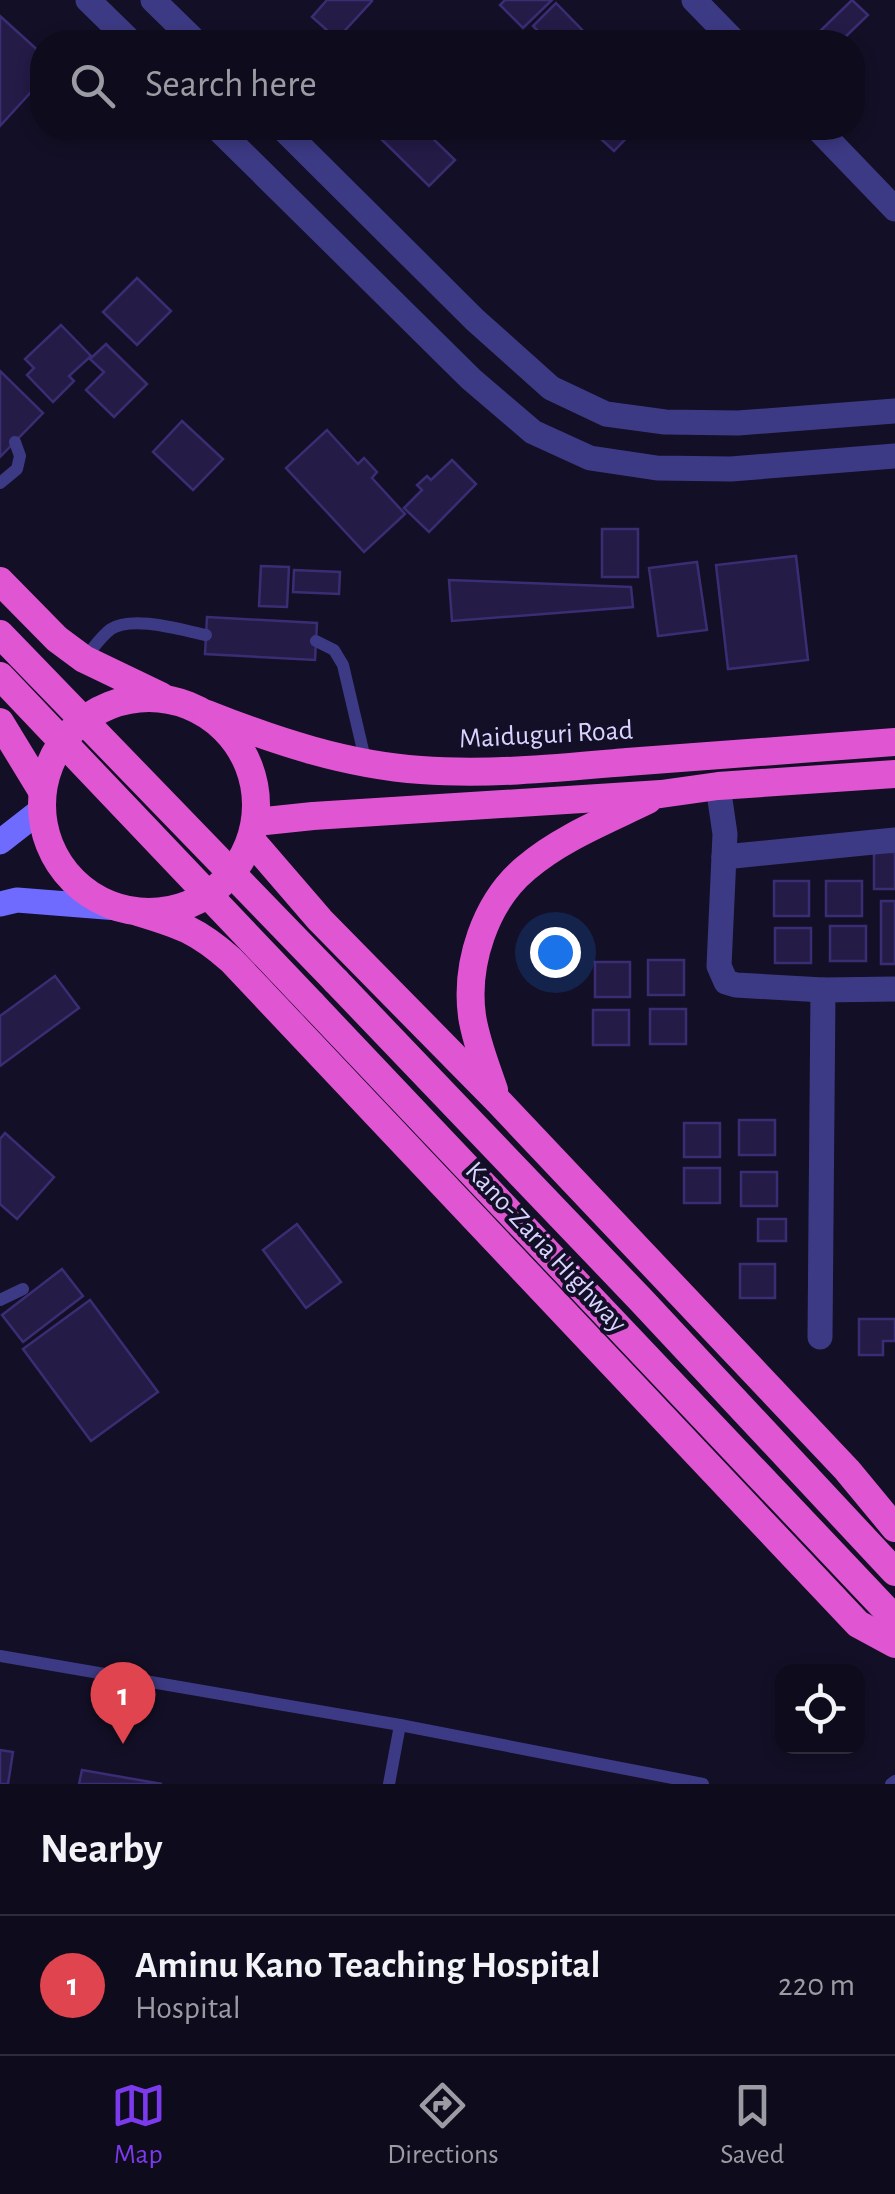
<!DOCTYPE html>
<style>
body{margin:0;font-family:"Alegreya Sans",sans-serif;background:#171425;color:#f1f3f6}
.controls{position:absolute;right:30px;bottom:30px;display:grid;overflow:hidden;border-radius:20px;box-shadow:0 5px 15px #0003}
.controls button{width:90px;height:90px;display:grid;place-items:center;padding:0;border:0;border-bottom:2px solid #2e2b3b;background:#0e0b1c;color:#f1f3f6;font:50px sans-serif}
.you{position:absolute;left:555px;top:952px;width:35px;height:35px;margin:-25px;border:8px solid #fff;border-radius:50%;background:#1a73e8;box-shadow:0 0 0 15px #1a73e833}
.badge{display:grid;place-items:center;width:65px;height:65px;border-radius:50%;background:#7c3aed;color:#fff;font-size:32px;font-weight:700}
.pin{position:absolute;translate:-50% -82px;filter:drop-shadow(0 2px 5px #0008)}
.pin::after{content:'';position:absolute;top:52px;width:35px;height:30px;background:inherit;clip-path:polygon(0 0,100% 0,50% 100%)}
.list{margin:0;padding:0;list-style:none}
h2{display:flex;justify-content:space-between;align-items:center;height:130px;margin:0;padding:0 40px;font-size:42px}
h2 small{font-size:32px;font-weight:400;color:#9b9ba3}
.list li{display:grid;grid-template-columns:65px 1fr auto;gap:30px;align-items:center;box-sizing:border-box;height:140px;padding:0 40px;border-top:2px solid #2e2b3b}
.list b{display:block;font-size:38px;white-space:nowrap}
.list p{margin:0;font-size:32px;white-space:nowrap;color:#9b9ba3}
.list em{font-size:32px;font-style:normal;color:#9b9ba3}
.icon{flex:none;width:55px;height:55px;fill:none;stroke:currentColor;stroke-width:2;stroke-linecap:round;stroke-linejoin:round}
.map{position:relative;flex:none;width:895px;height:1784px;overflow:hidden}
.search{position:absolute;background:#0e0b1c;box-shadow:0 5px 15px #0003;left:30px;right:30px;top:30px;height:110px;display:flex;align-items:center;gap:25px;box-sizing:border-box;padding:0 35px;border-radius:40px;color:#9b9ba3;font-size:38px}
.sheet{height:270px;background:#0e0b1c}
nav{display:flex;justify-content:space-around;align-items:center;box-sizing:border-box;height:140px;border-top:2px solid #2e2b3b;background:#0e0b1c;font-size:28px;color:#9b9ba3}
nav a{display:grid;justify-items:center;gap:5px}
nav .on{color:#7c3aed}
.map>svg:first-child{display:block}
.building{fill:#241b47;stroke:#3b2d73;stroke-width:2.5}
.lines{fill:none;stroke-linecap:round;stroke-linejoin:round}
.service{stroke:#3d3a85;stroke-width:12}
.minor{stroke:#3d3a85;stroke-width:25}
.secondary{stroke:#6f6bff;stroke-width:25}
.trunk{stroke:#e055d1;stroke-width:28}
.trunk-bridge{stroke:#e055d1;stroke-width:28}
.labels{text-anchor:middle;stroke-width:8;stroke-linejoin:round;paint-order:stroke}
.street-label{font-size:28px;fill:#d9d4ff;stroke:#130f26}
</style>
<div class="map">
<svg width="895" height="1784" viewBox="0 0 895 1784">
<rect width="100%" height="100%" fill="#130f26"/>
<g class="building">
<polygon points="327,0 371,0 372,1 337,39 312,17"/>
<polygon points="505,0 552,0 523,28 500,5"/>
<polygon points="852,0 868,15 840,42 818,42 813,38"/>
<polygon points="556,3 592,40 589,42 549,42 533,26"/>
<polygon points="0,16 42,54 42,80 0,126"/>
<polygon points="379,128 422,128 455,160 429,186 374,132"/>
<polygon points="589,128 636,128 614,151"/>
<polygon points="137,278 171,311 137,345 103,312"/>
<polygon points="61,325 91,356 69,376 74,381 53,402 27,375 34,368 25,359"/>
<polygon points="106,344 147,384 114,417 86,390 104,372 90,359"/>
<polygon points="0,371 43,413 0,457"/>
<polygon points="182,421 223,459 193,490 153,452"/>
<polygon points="327,430 358,464 364,458 377,472 372,478 405,514 364,552 286,468"/>
<polygon points="452,460 476,484 429,532 404,508 422,490 417,485 427,476 431,480"/>
<rect x="602" y="529" width="36" height="48"/>
<polygon points="796,556 808,660 728,669 716,565"/>
<polygon points="697,562 707,630 658,636 649,568"/>
<polygon points="261,566 289,567 287,607 259,606"/>
<polygon points="294,570 340,572 339,594 293,592"/>
<polygon points="449,580 631,587 633,607 452,621"/>
<polygon points="207,617 317,623 315,660 205,654"/>
<rect x="874" y="852" width="21" height="37"/>
<rect x="774" y="881" width="35" height="35"/>
<rect x="826" y="881" width="36" height="35"/>
<rect x="881" y="901" width="14" height="63"/>
<rect x="830" y="926" width="36" height="35"/>
<rect x="775" y="928" width="36" height="35"/>
<rect x="648" y="960" width="36" height="35"/>
<rect x="595" y="962" width="35" height="35"/>
<polygon points="55,976 79,1008 0,1066 0,1016"/>
<rect x="650" y="1009" width="36" height="35"/>
<rect x="593" y="1010" width="36" height="35"/>
<rect x="739" y="1120" width="36" height="35"/>
<rect x="684" y="1123" width="36" height="34"/>
<polygon points="5,1133 54,1177 17,1219 0,1204 0,1139"/>
<rect x="684" y="1168" width="36" height="35"/>
<rect x="741" y="1172" width="36" height="34"/>
<rect x="758" y="1219" width="28" height="22"/>
<polygon points="297,1224 341,1282 306,1308 263,1250"/>
<rect x="740" y="1264" width="35" height="34"/>
<polygon points="62,1269 83,1296 23,1342 2,1315"/>
<polygon points="90,1300 158,1392 91,1441 23,1349"/>
<polygon points="859,1319 895,1319 895,1341 883,1341 883,1355 859,1355"/>
<polygon points="0,1750 13,1752 8,1784 0,1784"/>
<polygon points="82,1770 162,1784 79,1784"/>
</g>
<g class="lines">
<g class="service">
<polyline points="0,483 17,469 20,456 15,442"/>
<polyline points="316,641 334,650 343,665 366,763"/>
<path d="M 84,659 C 92,650 101,636 111,629 C 133,615 181,630 206,635"/>
<polyline points="0,1300 23,1289"/>
<polyline points="0,1656 400,1725 703,1784"/>
<polyline points="389,1784 400,1725"/>
<polyline points="891,1784 895,1781"/>
</g>
<g class="minor">
<polyline points="88,0 131,42"/>
<polyline points="153,0 196,42"/>
<polyline points="694,0 735,42"/>
<polyline points="217,128 471,379 533,432 590,458 657,468 731,469 895,456"/>
<polyline points="282,128 475,320 551,388 606,414 665,422 738,423 895,411"/>
<polyline points="817,128 895,209"/>
<polyline points="718,786 725,834 719,966 726,982 736,985 823,990 895,989"/>
<polyline points="724,857 895,840"/>
<polyline points="820,1337 823,990"/>
</g>
<g class="secondary">
<polyline points="0,842 41,810"/>
<polyline points="0,904 17,900 118,908"/>
</g>
<g class="trunk">
<polyline points="0,581 57,639 84,659 161,696"/>
<circle cx="149" cy="805" r="107"/>
<path d="M 207,714 C 275,741 347,765 421,770 C 489,775 559,768 627,762 C 717,756 806,749 895,742"/>
<polyline points="0,722 42,791"/>
<polyline points="256,822 313,816 661,794 718,786 895,774"/>
<polyline points="251,840 320,920 498,1101 847,1470 895,1528"/>
<path d="M 138,912 C 181,925 197,930 231,960 L 858,1624 L 895,1644"/>
<polyline points="336,981 641,1300 895,1572"/>
<polyline points="312,1004 895,1619"/>
<path d="M 494,1090 C 486,1066 476,1042 472,1016 C 465,964 485,902 526,868 C 561,838 607,820 648,800"/>
</g>
<g class="trunk-bridge">
<polyline points="0,634 336,981"/>
<polyline points="0,676 312,1004"/>
</g>
</g>
<g class="labels">
<g class="street-label">
<text transform="translate(546 733) rotate(-3)" y="10">Maiduguri Road</text>
<text transform="translate(547 1246) rotate(47)" y="10">Kano-Zaria Highway</text>
</g>
</g>
</svg>
<div class="controls">
<button><svg class="icon" aria-label="locate" viewBox="0 0 24 24"><circle cx="12" cy="12" r="6"/><path d="M12 2v4M12 18v4M2 12h4M18 12h4"/></svg></button>
</div>
<div class="you"></div>
<div class="pin badge" style="left:123px;top:1744px;background:#e0444e">1</div>
<div class="search"><svg class="icon" aria-label="search" viewBox="0 0 24 24"><circle cx="10" cy="10" r="6"/><path d="M15 15l6 6"/></svg>Search here</div>
</div>
<section class="sheet">
<h2>Nearby<small></small></h2>
<ul class="list">
<li><span class="badge" style="background:#e0444e">1</span><div><b>Aminu Kano Teaching Hospital</b><p>Hospital</p></div><em>220 m</em></li>
</ul>
</section>
<nav>
<a class="on"><svg class="icon" aria-label="map" viewBox="0 0 24 24"><path d="M3 6l6-2 6 2 6-2v14l-6 2-6-2-6 2zM9 4v14M15 6v14"/></svg>Map</a>
<a><svg class="icon" aria-label="directions" viewBox="0 0 24 24"><path d="M12 3l9 9-9 9-9-9zM9 14v-3h6M13 9l2 2-2 2"/></svg>Directions</a>
<a><svg class="icon" aria-label="saved" viewBox="0 0 24 24"><path d="M7 4h10v16l-5-4-5 4z"/></svg>Saved</a>
</nav>
